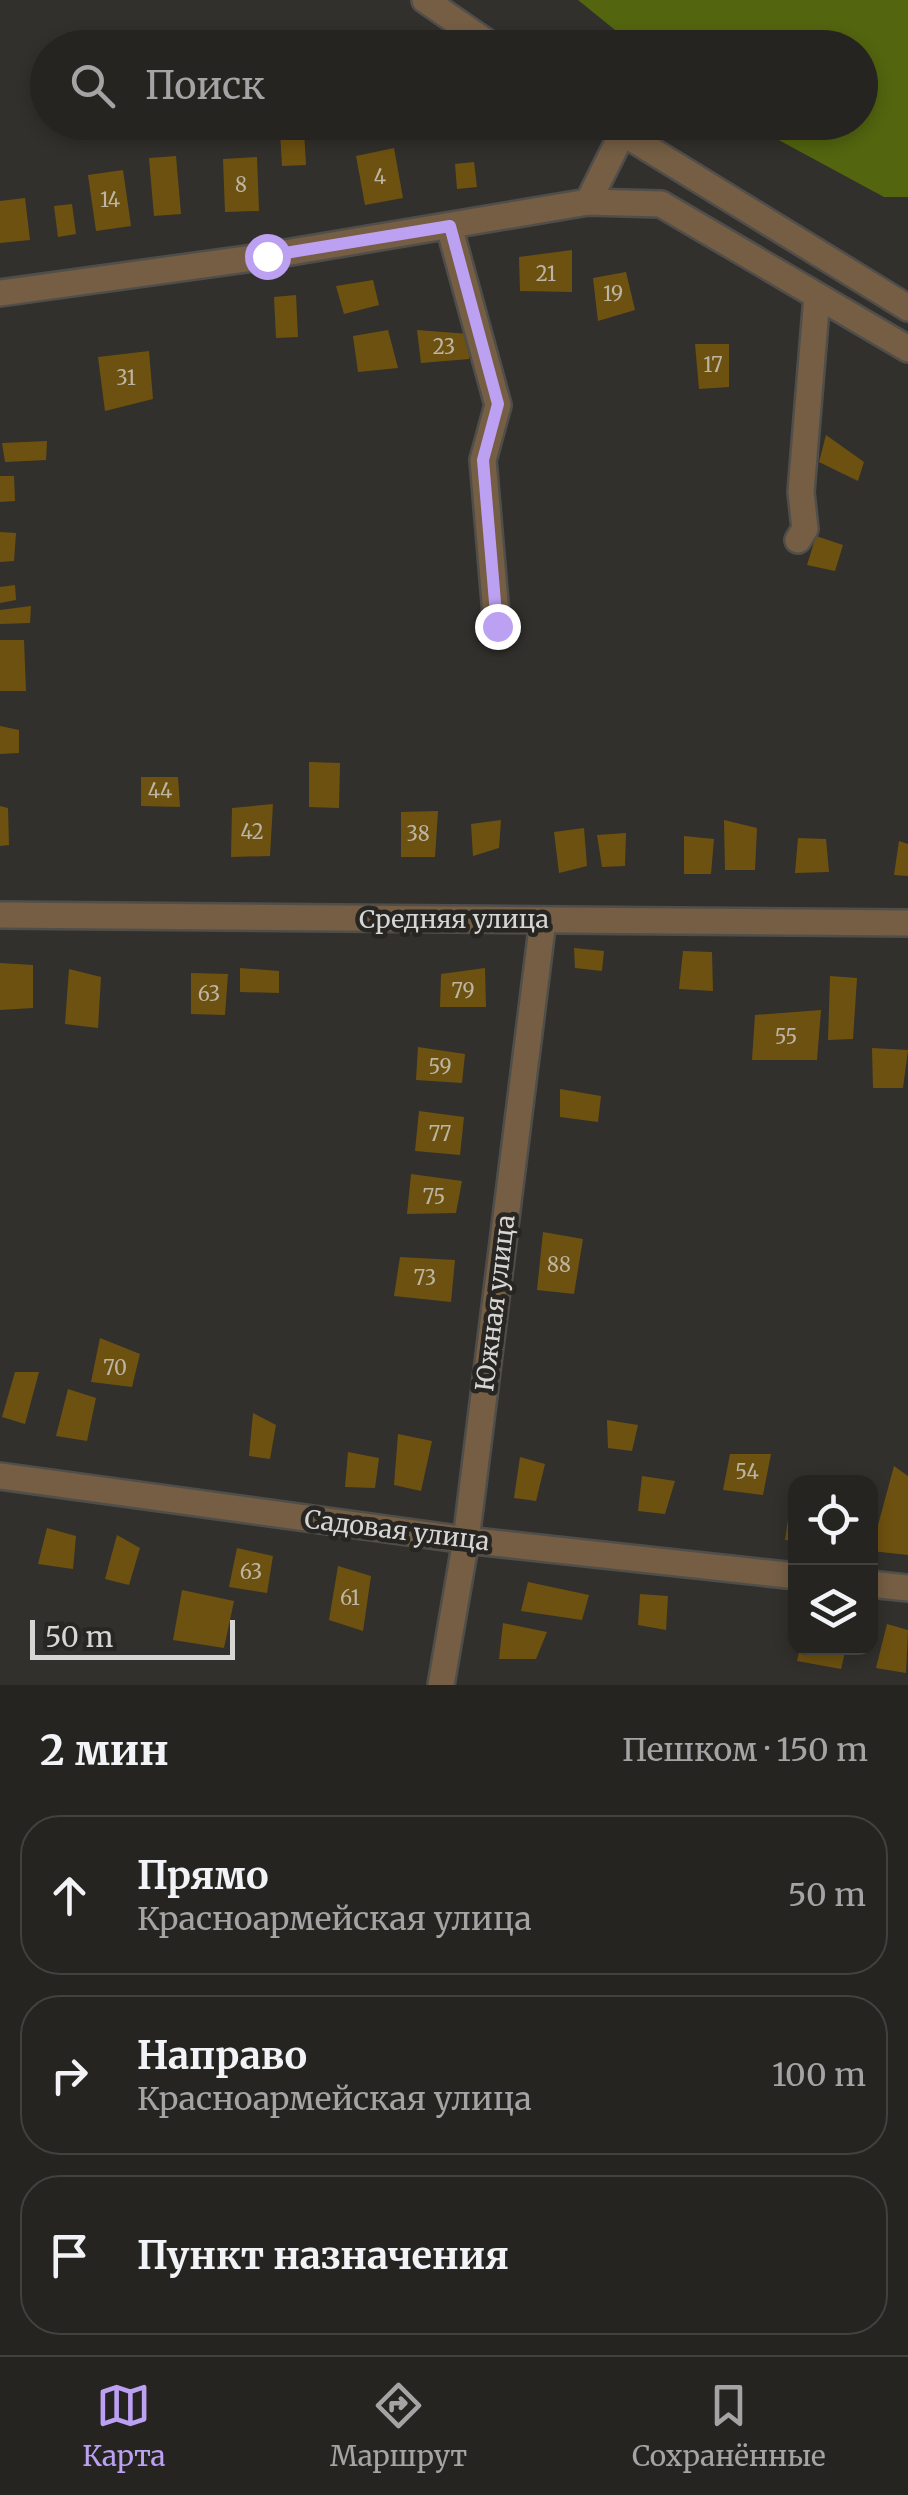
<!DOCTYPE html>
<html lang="ru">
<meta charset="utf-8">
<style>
body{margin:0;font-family:Merriweather,serif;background:#32302e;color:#f1f3f6}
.controls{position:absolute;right:30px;bottom:30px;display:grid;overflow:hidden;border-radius:20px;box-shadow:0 5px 15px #0003}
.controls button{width:90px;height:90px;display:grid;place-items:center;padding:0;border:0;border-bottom:2px solid #42413f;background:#262421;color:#f1f3f6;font:50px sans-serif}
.scale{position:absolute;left:30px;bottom:25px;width:205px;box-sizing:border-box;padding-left:10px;border:5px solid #d7d6d4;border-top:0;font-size:28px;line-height:35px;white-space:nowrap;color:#d7d6d4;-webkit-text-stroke:8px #282622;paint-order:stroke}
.stop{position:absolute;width:30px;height:30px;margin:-22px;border:8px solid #bca0f2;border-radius:50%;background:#fff}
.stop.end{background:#bca0f2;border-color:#fff;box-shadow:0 2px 10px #0008}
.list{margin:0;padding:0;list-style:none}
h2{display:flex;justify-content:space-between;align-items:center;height:130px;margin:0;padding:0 40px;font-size:42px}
h2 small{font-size:32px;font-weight:400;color:#a4a4a5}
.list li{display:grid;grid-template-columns:65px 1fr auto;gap:30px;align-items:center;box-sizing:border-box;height:160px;margin:0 20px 20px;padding:0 20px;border:2px solid #42413f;border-radius:40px}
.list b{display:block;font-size:38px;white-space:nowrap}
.list p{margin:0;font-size:32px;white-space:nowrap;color:#a4a4a5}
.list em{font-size:32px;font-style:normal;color:#a4a4a5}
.icon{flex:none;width:55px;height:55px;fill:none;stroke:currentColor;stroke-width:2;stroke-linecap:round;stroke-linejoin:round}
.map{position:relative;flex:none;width:908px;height:1685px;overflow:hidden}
.search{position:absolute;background:#262421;box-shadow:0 5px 15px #0003;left:30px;right:30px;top:30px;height:110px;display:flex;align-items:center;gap:25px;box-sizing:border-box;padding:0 35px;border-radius:55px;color:#a4a4a5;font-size:38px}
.sheet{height:670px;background:#262421}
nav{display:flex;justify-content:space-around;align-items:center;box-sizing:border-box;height:140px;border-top:2px solid #42413f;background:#262421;font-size:28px;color:#a4a4a5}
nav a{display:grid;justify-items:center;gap:5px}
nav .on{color:#bca0f2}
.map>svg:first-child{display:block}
.forest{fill:#53650f}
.building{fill:#6d5110}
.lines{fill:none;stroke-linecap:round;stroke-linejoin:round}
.minor-casing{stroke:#504e4a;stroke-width:30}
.minor{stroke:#755e44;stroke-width:25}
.route{stroke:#bca0f2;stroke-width:12}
.labels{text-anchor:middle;stroke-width:9;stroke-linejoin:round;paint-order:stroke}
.number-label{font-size:20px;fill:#bcb5a3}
.street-label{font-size:25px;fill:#d7d6d4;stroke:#282622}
</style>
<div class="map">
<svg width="908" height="1685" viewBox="0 0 908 1685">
<rect width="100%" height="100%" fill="#32302c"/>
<polygon class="forest" points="578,0 908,0 908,197 884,197 747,123 860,122 860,48 636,47"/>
<g class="building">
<polygon points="304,130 306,165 282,166 280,131"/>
<polygon points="394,148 403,198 365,205 356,156"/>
<polygon points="176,156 181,214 154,216 149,158"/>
<polygon points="257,157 259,211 225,212 223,159"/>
<polygon points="474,162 477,187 457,189 455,164"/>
<polygon points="123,170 131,226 96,231 88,175"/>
<polygon points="25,198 30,240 0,243 0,201"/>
<polygon points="72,204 76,234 58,237 54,206"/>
<polygon points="572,250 572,292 520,291 519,257"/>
<polygon points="626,272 635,310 598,321 593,278"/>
<polygon points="373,280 379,305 344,314 336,286"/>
<polygon points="296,295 298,337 276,338 274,297"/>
<polygon points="388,330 398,368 358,372 353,336"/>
<polygon points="417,330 469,334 469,359 421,363"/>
<polygon points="695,344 729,344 729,387 699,389"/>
<polygon points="149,351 153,399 105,411 98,357"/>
<polygon points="826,435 864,462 858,481 819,462"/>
<polygon points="47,441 46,460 5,462 2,443"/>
<polygon points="0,476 14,476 15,501 0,502"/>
<polygon points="0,532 16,533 14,561 0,562"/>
<polygon points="816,536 843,545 835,571 807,565"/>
<polygon points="15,585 16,600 0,603 0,587"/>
<polygon points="31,606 30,623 0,624 0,610"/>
<polygon points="0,640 24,640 26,691 0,691"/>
<polygon points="0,726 19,730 19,753 0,754"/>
<polygon points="309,762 340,763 339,808 309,807"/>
<polygon points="141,777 178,777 180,807 141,806"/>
<polygon points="273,804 270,856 231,857 232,808"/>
<polygon points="0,806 8,808 9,845 0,846"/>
<polygon points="438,811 435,857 401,857 401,812"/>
<polygon points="501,820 499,848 473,856 471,824"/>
<polygon points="724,820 757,828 755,870 725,870"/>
<polygon points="584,828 587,866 559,873 554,832"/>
<polygon points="626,833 625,866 602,867 597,835"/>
<polygon points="684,836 714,839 711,874 684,874"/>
<polygon points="798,838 826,839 829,872 795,873"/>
<polygon points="899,841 908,844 908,876 894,875"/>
<polygon points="574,948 604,951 602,971 575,968"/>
<polygon points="683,951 712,952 713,991 679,989"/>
<polygon points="0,963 33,965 33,1008 0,1010"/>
<polygon points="240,968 279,971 279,993 240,992"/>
<polygon points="485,968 486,1007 440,1007 441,974"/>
<polygon points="69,969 101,977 98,1028 65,1024"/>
<polygon points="191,973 228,974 225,1015 191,1014"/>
<polygon points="830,976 857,978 853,1039 828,1040"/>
<polygon points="821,1010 817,1060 752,1060 755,1015"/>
<polygon points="418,1047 465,1054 462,1083 416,1080"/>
<polygon points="872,1048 908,1050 903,1088 873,1088"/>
<polygon points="560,1089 601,1096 598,1122 560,1117"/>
<polygon points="419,1111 464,1117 460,1155 415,1151"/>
<polygon points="411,1174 462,1181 456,1213 407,1214"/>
<polygon points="543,1232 583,1239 574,1294 537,1290"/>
<polygon points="400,1257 455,1260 451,1302 394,1296"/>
<polygon points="100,1338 140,1354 132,1387 91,1382"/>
<polygon points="15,1372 39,1372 25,1424 2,1417"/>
<polygon points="68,1389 96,1398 87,1441 56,1436"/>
<polygon points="253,1413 276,1425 270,1459 249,1456"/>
<polygon points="607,1420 638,1425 632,1451 608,1448"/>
<polygon points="398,1434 432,1441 421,1491 394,1485"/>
<polygon points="348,1452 379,1458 375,1488 345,1487"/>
<polygon points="730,1454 771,1454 763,1495 723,1490"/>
<polygon points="520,1457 545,1464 536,1501 514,1498"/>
<polygon points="894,1466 908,1476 908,1555 871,1551"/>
<polygon points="642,1476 675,1481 665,1514 638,1511"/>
<polygon points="791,1499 796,1501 796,1541 785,1540"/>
<polygon points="47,1528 76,1536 73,1569 38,1564"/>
<polygon points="117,1535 140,1548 129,1585 105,1579"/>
<polygon points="237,1548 273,1556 267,1593 229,1587"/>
<polygon points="338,1566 371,1576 363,1631 329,1620"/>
<polygon points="528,1582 589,1595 582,1620 521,1611"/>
<polygon points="182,1590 234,1601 224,1648 173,1640"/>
<polygon points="640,1594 668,1596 666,1630 638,1625"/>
<polygon points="503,1623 547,1632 536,1659 499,1659"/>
<polygon points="887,1624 908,1630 906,1673 876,1668"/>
<polygon points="800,1648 846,1648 841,1669 797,1661"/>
</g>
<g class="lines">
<g class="minor-casing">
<g id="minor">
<polyline points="425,0 495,48"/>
<polyline points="605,122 908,308"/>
<polyline points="588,202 622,134"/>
<polyline points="449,226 498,405 483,460 497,626"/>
<polyline points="0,293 267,256 588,202 661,204 908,349"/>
<polyline points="798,540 805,529 801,492 817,296"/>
<polyline points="0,915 908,923"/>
<polyline points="0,1476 466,1540 796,1576"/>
<polyline points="870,1584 908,1588"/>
<polyline points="441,1685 466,1540 543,920"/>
</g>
</g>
<use href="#minor" class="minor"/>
</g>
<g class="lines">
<polyline class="route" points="267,256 450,226 498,404 483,460 497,626"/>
</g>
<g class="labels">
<g class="number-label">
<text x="380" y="184">4</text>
<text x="241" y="192">8</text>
<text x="110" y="207">14</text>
<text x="546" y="281">21</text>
<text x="613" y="301">19</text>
<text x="444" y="354">23</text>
<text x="713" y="372">17</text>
<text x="126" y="385">31</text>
<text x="160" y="798">44</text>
<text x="252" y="839">42</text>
<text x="418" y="841">38</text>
<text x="463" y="998">79</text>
<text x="209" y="1001">63</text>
<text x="786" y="1044">55</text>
<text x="440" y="1074">59</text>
<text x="440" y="1141">77</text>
<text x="434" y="1204">75</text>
<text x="559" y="1272">88</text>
<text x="425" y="1285">73</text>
<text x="115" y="1375">70</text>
<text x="747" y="1479">54</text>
<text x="251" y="1579">63</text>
<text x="350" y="1605">61</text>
</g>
<g class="street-label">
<text x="454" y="928">Средняя улица</text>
<text transform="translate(495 1303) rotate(-83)" y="9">Южная улица</text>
<text transform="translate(397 1530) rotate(7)" y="9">Садовая улица</text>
</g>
</g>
</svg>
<div class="controls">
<button><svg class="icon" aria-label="locate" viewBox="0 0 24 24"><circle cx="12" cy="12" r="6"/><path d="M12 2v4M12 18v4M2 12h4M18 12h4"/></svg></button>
<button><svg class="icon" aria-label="layers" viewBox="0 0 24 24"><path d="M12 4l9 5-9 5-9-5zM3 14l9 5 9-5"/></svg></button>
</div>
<div class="scale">50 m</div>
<div class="stop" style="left:267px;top:256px"></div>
<div class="stop end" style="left:497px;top:626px"></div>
<div class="search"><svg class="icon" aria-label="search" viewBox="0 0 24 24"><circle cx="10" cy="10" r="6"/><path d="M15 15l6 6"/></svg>Поиск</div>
</div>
<section class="sheet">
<h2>2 мин<small>Пешком · 150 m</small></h2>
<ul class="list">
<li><svg class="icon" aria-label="ahead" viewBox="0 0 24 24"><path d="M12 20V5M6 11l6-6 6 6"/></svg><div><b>Прямо</b><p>Красноармейская улица</p></div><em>50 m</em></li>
<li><svg class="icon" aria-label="right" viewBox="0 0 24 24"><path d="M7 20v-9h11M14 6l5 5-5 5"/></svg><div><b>Направо</b><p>Красноармейская улица</p></div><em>100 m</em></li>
<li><svg class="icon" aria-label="arrive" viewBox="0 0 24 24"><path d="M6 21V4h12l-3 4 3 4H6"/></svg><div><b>Пункт назначения</b></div></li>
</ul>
</section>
<nav>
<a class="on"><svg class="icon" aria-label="map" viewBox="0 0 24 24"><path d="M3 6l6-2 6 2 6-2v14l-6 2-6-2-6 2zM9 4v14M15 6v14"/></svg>Карта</a>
<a><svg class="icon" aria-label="directions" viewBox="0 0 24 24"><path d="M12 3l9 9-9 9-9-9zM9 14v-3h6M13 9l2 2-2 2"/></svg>Маршрут</a>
<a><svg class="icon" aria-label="saved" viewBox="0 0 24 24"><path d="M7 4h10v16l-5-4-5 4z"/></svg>Сохранённые</a>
</nav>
